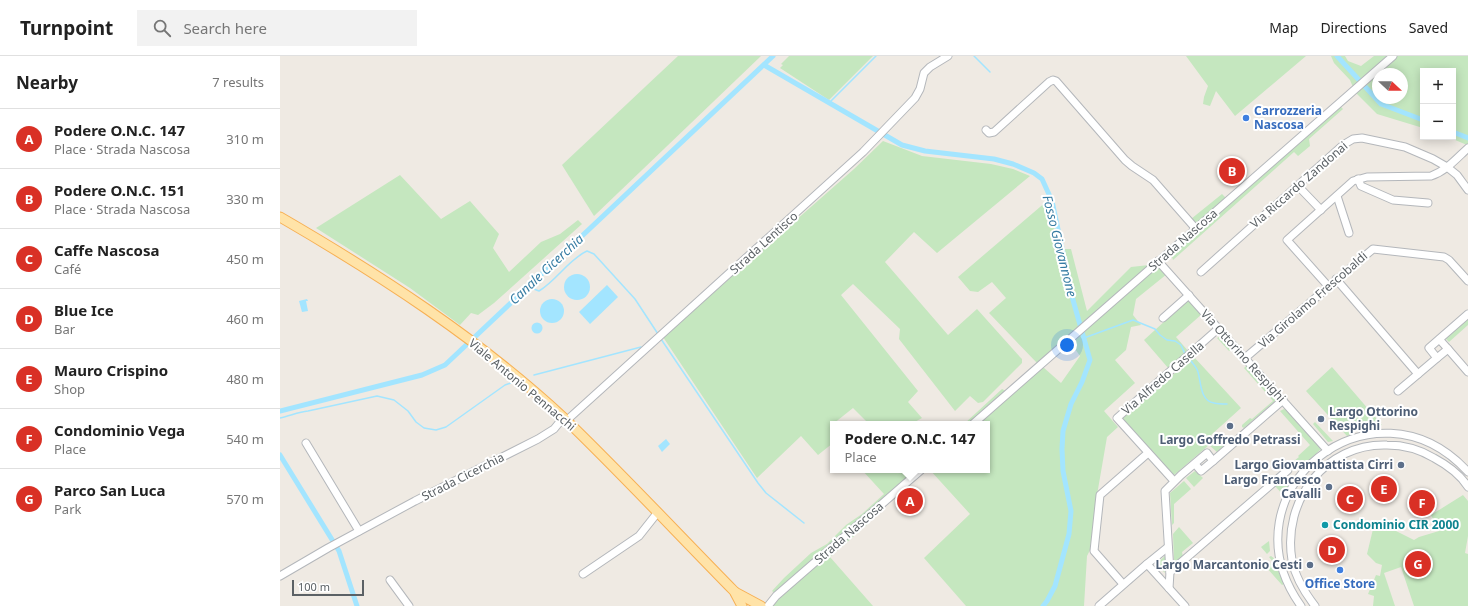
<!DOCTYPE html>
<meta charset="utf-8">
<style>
body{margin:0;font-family:"Noto Sans",sans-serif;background:#f2f2f2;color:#222}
.controls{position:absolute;right:12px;top:12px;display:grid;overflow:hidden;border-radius:0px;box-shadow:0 2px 10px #0003}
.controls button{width:36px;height:36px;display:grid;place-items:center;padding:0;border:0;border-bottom:1px solid #e0e0e0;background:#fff;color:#222;font:20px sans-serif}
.compass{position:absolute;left:1092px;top:12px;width:36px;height:36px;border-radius:50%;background:#fff;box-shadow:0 2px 10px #0003;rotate:112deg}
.scale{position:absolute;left:12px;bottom:10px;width:72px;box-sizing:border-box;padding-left:4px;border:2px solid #5b6165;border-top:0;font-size:11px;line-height:14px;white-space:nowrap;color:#5b6165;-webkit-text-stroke:3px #fff;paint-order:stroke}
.you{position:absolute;left:787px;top:289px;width:14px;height:14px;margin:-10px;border:3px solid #fff;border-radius:50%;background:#1a73e8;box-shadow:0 0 0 6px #1a73e833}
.badge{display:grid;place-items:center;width:26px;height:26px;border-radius:50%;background:#d93025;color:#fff;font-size:13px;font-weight:700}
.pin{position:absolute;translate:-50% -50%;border:2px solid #fff;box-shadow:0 1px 4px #0006}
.popup{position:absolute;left:550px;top:365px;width:160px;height:52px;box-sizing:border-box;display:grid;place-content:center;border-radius:0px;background:#fff;filter:drop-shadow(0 1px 3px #0005);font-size:13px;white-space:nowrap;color:#767676}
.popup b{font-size:15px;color:#222}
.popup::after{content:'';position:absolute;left:50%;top:100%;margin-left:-8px;border:8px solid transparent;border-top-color:#fff}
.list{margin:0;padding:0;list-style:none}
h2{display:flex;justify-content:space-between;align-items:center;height:52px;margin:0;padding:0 16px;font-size:17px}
h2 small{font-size:13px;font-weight:400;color:#767676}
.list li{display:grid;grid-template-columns:26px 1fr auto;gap:12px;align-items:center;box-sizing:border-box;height:60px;padding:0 16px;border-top:1px solid #e0e0e0}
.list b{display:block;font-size:15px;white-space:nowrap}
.list p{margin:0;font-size:13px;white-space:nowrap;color:#767676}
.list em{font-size:13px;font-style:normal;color:#767676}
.icon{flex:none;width:22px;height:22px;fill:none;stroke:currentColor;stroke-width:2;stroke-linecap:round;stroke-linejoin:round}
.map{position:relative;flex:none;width:1188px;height:550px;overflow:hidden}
header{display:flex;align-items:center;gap:24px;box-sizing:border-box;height:56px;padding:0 20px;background:#fff;border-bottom:1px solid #e0e0e0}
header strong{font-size:19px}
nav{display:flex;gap:22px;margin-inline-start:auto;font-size:14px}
.search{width:280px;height:36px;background:#f2f2f2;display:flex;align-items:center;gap:10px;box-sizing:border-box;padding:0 14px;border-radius:0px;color:#767676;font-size:15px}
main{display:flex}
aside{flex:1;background:#fff}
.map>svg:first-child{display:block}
.green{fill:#c5e7bf;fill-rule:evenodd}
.water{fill:#a3e5ff}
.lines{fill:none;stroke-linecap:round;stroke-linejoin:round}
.stream{stroke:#a3e5ff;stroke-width:1.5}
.canal{stroke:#a3e5ff;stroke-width:5}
.minor-casing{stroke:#b4b7bb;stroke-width:9}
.major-casing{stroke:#f7b054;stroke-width:11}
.minor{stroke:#fff;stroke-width:7}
.major{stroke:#ffe3a8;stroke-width:9}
.shop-dot{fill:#3f7fe0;stroke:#fff;stroke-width:1.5}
.service-dot{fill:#5c6f8a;stroke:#fff;stroke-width:1.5}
.culture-dot{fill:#0f9aa8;stroke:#fff;stroke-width:1.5}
.labels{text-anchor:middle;stroke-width:4;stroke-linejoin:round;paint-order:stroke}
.shop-label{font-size:12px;font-weight:bold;fill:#366cbe;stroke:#fff;text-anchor:start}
.street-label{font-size:12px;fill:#5b6165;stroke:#fff}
.service-label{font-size:12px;font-weight:bold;fill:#4e5e75;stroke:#fff;text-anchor:end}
.culture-label{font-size:12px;font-weight:bold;fill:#0d838f;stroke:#fff;text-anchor:start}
.water-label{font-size:13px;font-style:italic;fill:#377ca3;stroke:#fff}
</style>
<header>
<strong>Turnpoint</strong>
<div class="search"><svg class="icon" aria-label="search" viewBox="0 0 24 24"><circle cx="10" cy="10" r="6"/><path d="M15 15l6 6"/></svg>Search here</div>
<nav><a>Map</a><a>Directions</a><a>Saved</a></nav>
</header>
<main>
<aside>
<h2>Nearby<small>7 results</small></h2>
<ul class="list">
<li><span class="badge">A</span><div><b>Podere O.N.C. 147</b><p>Place · Strada Nascosa</p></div><em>310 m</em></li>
<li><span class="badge">B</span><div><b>Podere O.N.C. 151</b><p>Place · Strada Nascosa</p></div><em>330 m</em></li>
<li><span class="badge">C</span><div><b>Caffe Nascosa</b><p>Café</p></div><em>450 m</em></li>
<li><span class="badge">D</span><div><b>Blue Ice</b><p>Bar</p></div><em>460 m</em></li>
<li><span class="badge">E</span><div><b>Mauro Crispino</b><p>Shop</p></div><em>480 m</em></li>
<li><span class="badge">F</span><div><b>Condominio Vega</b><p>Place</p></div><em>540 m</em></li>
<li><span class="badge">G</span><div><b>Parco San Luca</b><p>Park</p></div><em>570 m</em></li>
</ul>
</aside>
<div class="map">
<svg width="1188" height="550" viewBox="0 0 1188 550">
<rect width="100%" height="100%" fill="#efeae3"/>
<g class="green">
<polygon points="398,0 481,0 314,160 282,109"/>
<polygon points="509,0 593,0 549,44 500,12 503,9 501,8"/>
<polygon points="906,0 1026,0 955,60 936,35 930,50 923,48 924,41 928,30"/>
<path d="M 1051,0 L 1065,0 L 1068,5 L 1081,10 L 1094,0 L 1188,0 L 1188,88 L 1187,89 L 1168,81 L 1173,81 L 1173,15 L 1143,15 L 1143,72 L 1097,58 L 1075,36 L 1070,24 L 1054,7 ZM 1098,18 L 1122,18 L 1122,42 L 1098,42 Z"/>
<polygon points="1059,49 1063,53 1029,83 1030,90 1018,100 1014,96 893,204 891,197 914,177 911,163 942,138 949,145"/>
<polygon points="603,85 642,100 711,108 733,113 750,120 657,197 634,176 605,206 668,279 697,253 740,301 742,303 742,307 703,346 698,347 690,340 675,355 619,283 620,273 573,228 561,239 638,335 628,346 642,362 631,368 589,368 573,352 553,368 553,387 538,399 521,380 477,422 383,281 574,113"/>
<polygon points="120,119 161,163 190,145 219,178 213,192 229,216 261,186 280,178 298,164 302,168 214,247 198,259 191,257 180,269 130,232 36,172"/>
<polygon points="767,145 769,147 779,193 791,193 807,255 851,211 878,208 887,218 856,243 853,259 861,269 851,271 846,294 835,304 855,327 824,355 838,371 827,381 817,439 810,494 807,500 804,550 686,550 644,502 690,458 650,414 707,414 707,368 684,368 722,333 732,338 763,311 781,327 800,300 795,293 783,298 778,289 757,307 709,257 726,242 712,226 698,236 690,235 678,221"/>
<polygon points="908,244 922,258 896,281 909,296 889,313 864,284"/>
<polygon points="1188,262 1188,269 1169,286 1165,282"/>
<polygon points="939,281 941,281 952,293 949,295 937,282"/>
<polygon points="914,301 961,352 931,379 939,389 948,382 950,383 949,385 937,396 929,389 894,419 842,362"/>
<polygon points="967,309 996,341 996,344 964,372 962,371 962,369 970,362 972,363 993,345 964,312"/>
<polygon points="1052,311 1102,369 1072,374 1070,379 1067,380 1026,335"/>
<polygon points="1004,353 1006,354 1041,393 1021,412 1014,405 1019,401 1018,400 1030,389 1000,355"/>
<polygon points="1035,366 1053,385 1048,386 1033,368"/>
<polygon points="582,414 621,414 627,421 592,453 589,467 550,501 593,550 494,550 493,546 499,540 492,535 504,522 531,497 547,488 566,469 582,458 604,438"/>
<polygon points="915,415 923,422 914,431 906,422"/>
<polygon points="1001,424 1003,425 1009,430 1004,440 995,430"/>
<polygon points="904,425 911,433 894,448 894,467 892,469 890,437"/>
<polygon points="1183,439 1188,445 1188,480 1185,497 1188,498 1188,550 1134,550 1121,511 1104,517 1115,550 1093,550 1094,540 1088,538 1096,519 1100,520 1102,509 1096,507 1087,498 1094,469 1110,466 1114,474 1134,484 1139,481 1159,475 1151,459"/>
<polygon points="899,471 913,487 902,496 903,501 894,507 893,478"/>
<polygon points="989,485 990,495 987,498 981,491"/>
<path d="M 886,499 C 886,506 883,511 885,517 L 876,508 Z"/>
<polygon points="991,500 995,503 999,517 1004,528 1002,529 986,511 993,506 989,501"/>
</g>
<g class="water">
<circle cx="297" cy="231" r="13"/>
<polygon points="327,229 338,241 310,268 299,256"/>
<polygon points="27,243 28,245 26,245 28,255 22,256 19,245"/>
<circle cx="272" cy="255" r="12"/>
<circle cx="257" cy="272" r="5.5"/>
<polygon points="386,383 390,388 382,396 378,390"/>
</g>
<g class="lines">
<g class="stream">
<polyline points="694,0 710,16"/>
<polyline points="549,47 596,0"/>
<path d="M 249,229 L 254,233 L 259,235 C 277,224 288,204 307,195 L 314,198 L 355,243 L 378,278"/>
<polyline points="804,282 853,264 875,273 880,279 887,284 895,285 901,289 905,298"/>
<polyline points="381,283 478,427 486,437 524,467"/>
<path d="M 911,305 C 913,308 917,312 918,316 C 921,326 920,345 934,347 C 938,348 943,348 947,348"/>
<polyline points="254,319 361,291"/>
<path d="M 0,362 C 10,360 18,356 28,355 L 97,340 L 114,344 L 128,355 L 136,366 L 144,372 L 156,374 L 166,371 L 225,329 L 234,326"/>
</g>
<g class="canal">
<polyline points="1057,0 1101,48 1143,64"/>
<polyline points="484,9 622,89 645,95 714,103 733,108 754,117 762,123 772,145 793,244 810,304 802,326 791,348 783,375 782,393 783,415 791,455 789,478 775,530 767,545 763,550"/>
<polyline points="1173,76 1188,82"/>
<polyline points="0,355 142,319 165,309 493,0"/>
<polyline points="0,399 59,495 77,550"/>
</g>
<g class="minor-casing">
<g id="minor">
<polyline points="706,74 709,77 714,76 769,26 773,24 776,25 845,104 852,110 873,124 916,173"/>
<polyline points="1078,123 1081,130 1113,144 1148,147"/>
<polyline points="1018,130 1041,154"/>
<polyline points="1057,140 1069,177"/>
<polyline points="878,205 1048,395"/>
<polyline points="921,216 1063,89 1073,83 1082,82 1125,91 1153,103 1167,111 1177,119 1188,134"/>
<polyline points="1056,223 1138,318"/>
<path d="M 1048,230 L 1007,184 L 1073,125 L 1087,121 L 1151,120 C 1166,115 1176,103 1188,92"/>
<polyline points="883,262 909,239"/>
<polyline points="1159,283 1168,293 1157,302 1149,292 1188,258"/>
<polyline points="1168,293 1188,316"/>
<polyline points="965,302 1093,193 1164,201 1169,204 1188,225"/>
<polyline points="1118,335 1157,302"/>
<polyline points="286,365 583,96 635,42 640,33 644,17 650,11 668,0"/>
<polyline points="693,368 1113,0"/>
<polyline points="26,387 79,475"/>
<polyline points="933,405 1003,344"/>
<polyline points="894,425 837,362 939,272"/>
<polyline points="867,508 905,550"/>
<polyline points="890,516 1008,414"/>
<polyline points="303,518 359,480 378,456"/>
<polyline points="0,520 48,492 135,445 258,383 274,373 283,362"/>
<polyline points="110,524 129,550"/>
<polyline points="843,528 814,495 820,439 868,397"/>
<polyline points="889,532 890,516 885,435 901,419 927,397 933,405 921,415 915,408"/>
<polyline points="488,550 496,540 641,414"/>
<polyline points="819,550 867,508 888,491"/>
<path d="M 1021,550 C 939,435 1094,313 1188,416"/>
<path d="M 1035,550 C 1025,537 1015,520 1012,504 C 1002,445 1045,387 1107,389 C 1124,389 1139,393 1154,402 C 1167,409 1180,418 1188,431"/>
</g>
</g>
<g class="major-casing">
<g id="major">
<path d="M 0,161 C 100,219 199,283 284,362 C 342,418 397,477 454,535 L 462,550"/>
<polyline points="455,536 481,550"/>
</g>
</g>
<use href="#minor" class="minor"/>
<use href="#major" class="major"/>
</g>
<g class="shop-dot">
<circle cx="966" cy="62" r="4"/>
<circle cx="1060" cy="514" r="4"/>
</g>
<g class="service-dot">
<circle cx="1041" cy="363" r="4"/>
<circle cx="950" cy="370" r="4"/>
<circle cx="1121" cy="409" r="4"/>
<circle cx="1049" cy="431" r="4"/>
<circle cx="1030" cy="509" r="4"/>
</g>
<circle class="culture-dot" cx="1045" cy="469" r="4"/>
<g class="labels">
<g class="shop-label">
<text x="974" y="59">Carrozzeria<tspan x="974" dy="14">Nascosa</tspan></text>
<text x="1060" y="532" text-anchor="middle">Office Store</text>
</g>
<g class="street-label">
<text transform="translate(1019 129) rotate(-41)" y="4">Via Riccardo Zandonai</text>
<text transform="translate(903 184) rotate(-41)" y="4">Strada Nascosa</text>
<text transform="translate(484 187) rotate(-42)" y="4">Strada Lentisco</text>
<text transform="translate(1033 244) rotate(-41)" y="4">Via Girolamo Frescobaldi</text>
<text transform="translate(963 300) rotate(48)" y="4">Via Ottorino Respighi</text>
<text transform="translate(883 322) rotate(-41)" y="4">Via Alfredo Casella</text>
<text transform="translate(242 329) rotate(40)" y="4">Viale Antonio Pennacchi</text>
<text transform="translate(183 421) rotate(-27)" y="4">Strada Cicerchia</text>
<text transform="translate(569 477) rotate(-41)" y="4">Strada Nascosa</text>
</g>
<g class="service-label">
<text x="1049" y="360" text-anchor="start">Largo Ottorino<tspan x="1049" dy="14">Respighi</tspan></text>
<text x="950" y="388" text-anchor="middle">Largo Goffredo Petrassi</text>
<text x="1113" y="413">Largo Giovambattista Cirri</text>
<text x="1041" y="428">Largo Francesco<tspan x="1041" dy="14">Cavalli</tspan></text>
<text x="1022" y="513">Largo Marcantonio Cesti</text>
</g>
<g class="culture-label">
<text x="1053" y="473">Condominio CIR 2000</text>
</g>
<g class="water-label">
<text transform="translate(780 190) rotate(76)" y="5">Fosso Giovannone</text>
<text transform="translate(266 213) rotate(-43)" y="5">Canale Cicerchia</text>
</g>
</g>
</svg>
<div class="controls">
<button>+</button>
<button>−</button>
</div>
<svg class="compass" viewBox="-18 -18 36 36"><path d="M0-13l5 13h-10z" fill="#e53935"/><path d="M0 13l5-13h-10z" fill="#767676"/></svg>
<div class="scale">100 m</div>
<div class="you"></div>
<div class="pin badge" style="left:630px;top:445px">A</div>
<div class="popup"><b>Podere O.N.C. 147</b>Place</div>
<div class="pin badge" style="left:952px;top:115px">B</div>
<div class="pin badge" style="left:1070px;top:443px">C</div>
<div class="pin badge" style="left:1052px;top:494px">D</div>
<div class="pin badge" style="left:1104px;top:433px">E</div>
<div class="pin badge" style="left:1142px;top:447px">F</div>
<div class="pin badge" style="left:1138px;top:508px">G</div>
</div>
</main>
